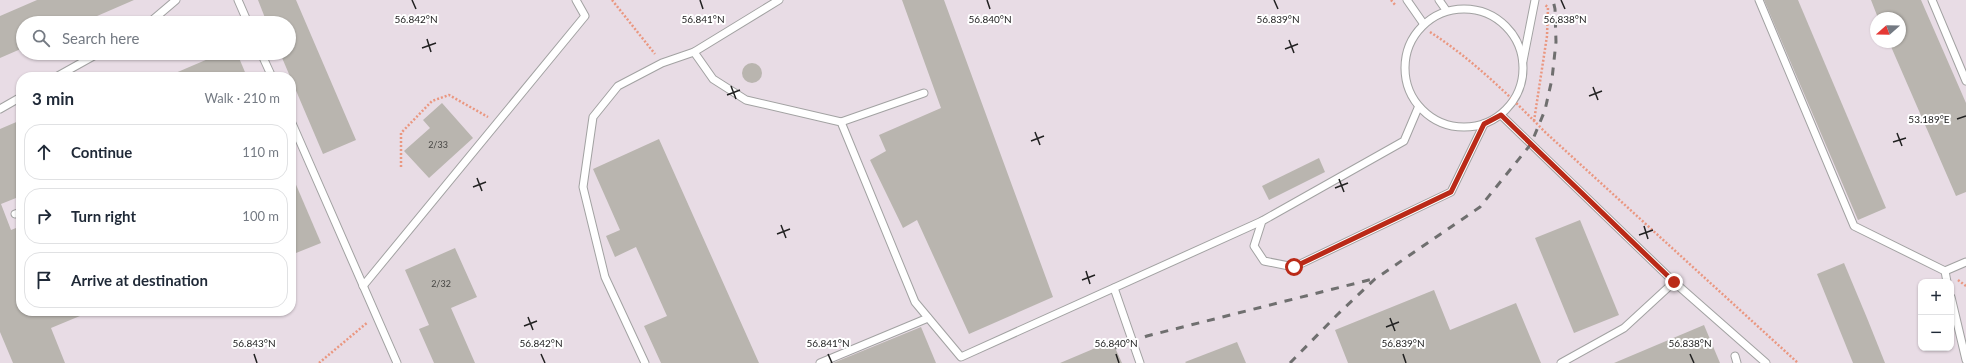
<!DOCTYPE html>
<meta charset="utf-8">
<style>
body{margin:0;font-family:Lato,sans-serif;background:#f2f2f3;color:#1f2937}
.controls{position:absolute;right:12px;bottom:12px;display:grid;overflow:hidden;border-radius:8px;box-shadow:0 1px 3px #0004}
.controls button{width:36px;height:36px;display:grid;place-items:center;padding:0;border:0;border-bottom:1px solid #e0e1e3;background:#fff;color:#1f2937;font:20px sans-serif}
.compass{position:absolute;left:1870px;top:12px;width:36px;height:36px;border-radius:50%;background:#fff;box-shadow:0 1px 3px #0004;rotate:250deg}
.stop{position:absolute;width:12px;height:12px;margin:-9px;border:3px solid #ba2a18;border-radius:50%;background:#fff}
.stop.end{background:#ba2a18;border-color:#fff;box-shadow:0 1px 4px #0008}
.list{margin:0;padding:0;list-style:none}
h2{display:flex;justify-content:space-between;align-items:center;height:52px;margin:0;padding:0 16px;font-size:17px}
h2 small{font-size:13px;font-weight:400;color:#747a83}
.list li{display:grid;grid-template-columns:26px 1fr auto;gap:12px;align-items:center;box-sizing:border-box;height:56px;margin:0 8px 8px;padding:0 8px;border:1px solid #e0e1e3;border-radius:16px}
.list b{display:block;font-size:15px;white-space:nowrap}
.list em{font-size:13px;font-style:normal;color:#747a83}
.icon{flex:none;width:22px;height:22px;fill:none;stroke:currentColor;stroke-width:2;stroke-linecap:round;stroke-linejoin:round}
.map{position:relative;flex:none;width:1966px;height:363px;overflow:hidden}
.search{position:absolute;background:#fff;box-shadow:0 1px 3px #0004;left:16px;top:16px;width:280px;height:44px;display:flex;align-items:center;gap:10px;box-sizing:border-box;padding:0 14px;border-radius:22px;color:#747a83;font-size:15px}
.panel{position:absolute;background:#fff;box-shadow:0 1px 3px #0004;left:16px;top:72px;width:280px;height:244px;border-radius:16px}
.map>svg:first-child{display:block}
.industrial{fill:#e8dce5;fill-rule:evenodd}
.building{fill:#b9b5af}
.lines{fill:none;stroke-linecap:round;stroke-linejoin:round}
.service-casing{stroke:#a2a2a2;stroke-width:9}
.path{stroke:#ea9780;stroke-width:2.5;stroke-dasharray:2 2;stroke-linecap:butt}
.service{stroke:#fff;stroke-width:7}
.rail{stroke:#6f6f6f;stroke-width:3;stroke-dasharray:8 8;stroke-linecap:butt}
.route{stroke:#ba2a18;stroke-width:5}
.ticks{fill:none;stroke:#212121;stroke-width:1.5}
.labels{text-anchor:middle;stroke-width:4;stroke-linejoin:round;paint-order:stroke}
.number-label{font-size:9px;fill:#474644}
.ticks-label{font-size:10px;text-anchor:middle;fill:#212121;stroke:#fff;stroke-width:4;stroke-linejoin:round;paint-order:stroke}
</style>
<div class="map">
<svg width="1966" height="363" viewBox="0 0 1966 363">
<rect width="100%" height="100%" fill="#f0efe9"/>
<path class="industrial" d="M 0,0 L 1966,0 L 1966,363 L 0,363 ZM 1876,18 L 1900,18 L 1900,42 L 1876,42 ZM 23,23 L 289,23 L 289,53 L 23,53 ZM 21,77 L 291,77 L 291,311 L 21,311 ZM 1921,282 L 1951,282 L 1951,348 L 1921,348 Z"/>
<g class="building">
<polygon points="37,0 134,0 81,23 23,23 23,48 0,58 0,16"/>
<polygon points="258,0 296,0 356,140 323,154 280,53 289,53 289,23 267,23"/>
<polygon points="902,0 944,0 1053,297 969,334 917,220 903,228 870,160 886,151 879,135 941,108"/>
<polygon points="1764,0 1798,0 1886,208 1858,220"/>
<polygon points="1871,0 1921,0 1966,103 1966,192 1956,196 1889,42 1900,42 1900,18 1878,18"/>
<polygon points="222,53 237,53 247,77 166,77"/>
<circle cx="752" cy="73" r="10"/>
<polygon points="442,103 473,138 429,178 404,151 430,128 423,120"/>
<polygon points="21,120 21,196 1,204 11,230 21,226 21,311 92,311 51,328 65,363 13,363 0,332 0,129"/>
<polygon points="659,139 759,363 661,363 644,326 667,316 636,247 615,257 606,236 620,230 593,169"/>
<polygon points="1319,158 1325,172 1269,200 1262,186"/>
<polygon points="291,173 321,243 291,255"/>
<polygon points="1580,220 1619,315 1574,333 1535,238"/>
<polygon points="455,248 477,297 451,308 475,363 434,363 419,329 429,325 405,270"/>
<polygon points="1844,263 1867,318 1885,363 1853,363 1817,274"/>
<polygon points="1434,290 1450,330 1516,303 1541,363 1348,363 1335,330"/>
<polygon points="1704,325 1720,363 1614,363"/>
<polygon points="921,327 936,363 833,363"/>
<polygon points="1112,341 1122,363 1060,363"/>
<polygon points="1237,342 1246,363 1186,363 1185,362"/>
</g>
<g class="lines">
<g class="service-casing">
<g id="service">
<polyline points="238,0 248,23"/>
<polyline points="779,0 694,52 713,79 746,100 841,122 915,302 961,357 1262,221"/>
<polyline points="1407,0 1423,23"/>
<polyline points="1439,0 1446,10"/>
<polyline points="1759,0 1854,226 1945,271"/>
<polyline points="1932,0 1966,81"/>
<circle cx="1464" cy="68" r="59"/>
<polyline points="149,23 176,0"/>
<polyline points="261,53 272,77"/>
<polyline points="1523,61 1535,0"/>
<polyline points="56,77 99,53"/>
<polyline points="1418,108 1404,141 1262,221 1254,246 1264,261 1294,267 1451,192 1484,124"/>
<polyline points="0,109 21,97"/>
<polyline points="1501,115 1674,282 1766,363"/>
<polyline points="291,121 397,363"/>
<polyline points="841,122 924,93"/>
<polyline points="15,214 21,212"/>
<polyline points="1947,282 1945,271 1966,262"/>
<polyline points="363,286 585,16 576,0"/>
<polyline points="1114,288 1140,363"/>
<polyline points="1951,297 1966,360"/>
<polyline points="1735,356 1737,363"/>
<polyline points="645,363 605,277 583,187 593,117 618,86 662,63 694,52"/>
<polyline points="820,363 928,318"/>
<polyline points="1561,363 1624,328 1674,282"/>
</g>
</g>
<g class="path">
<polyline points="612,0 655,54"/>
<polyline points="1391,0 1396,6"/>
<path d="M 1430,32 C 1472,59 1510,96 1545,132 L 1798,363"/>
<polyline points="1534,121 1547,36 1548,7 1545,5"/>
<polyline points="401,167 401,133 432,101 449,95 488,117"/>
<polyline points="1958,280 1966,286"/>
<polyline points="319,363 368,322"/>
</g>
<use href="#service" class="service"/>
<g class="rail">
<polyline points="1115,348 1147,336 1373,279"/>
<polyline points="1290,363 1337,315 1375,279 1480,207 1531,144 1545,110 1552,79 1556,42 1555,9 1553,0"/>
</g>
</g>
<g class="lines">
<polyline class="route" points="1294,267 1451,192 1484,124 1501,115 1674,282"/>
</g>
<path class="ticks" d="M 412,0 L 416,9M 700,0 L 703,9M 987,0 L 990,9M 1274,0 L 1278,9M 1561,0 L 1565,9M 427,39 L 431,52M 1289,40 L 1294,53M 422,48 L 436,43M 1285,49 L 1298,44M 731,86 L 736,99M 1593,87 L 1598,100M 727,95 L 740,90M 1589,96 L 1602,91M 1957,119 L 1966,116M 1035,132 L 1040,145M 1897,133 L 1902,146M 1031,141 L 1044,136M 1893,142 L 1906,138M 477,178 L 482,191M 1339,179 L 1344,192M 473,187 L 486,182M 1335,188 L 1348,183M 781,225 L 786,238M 1644,226 L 1648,239M 777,234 L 790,229M 1639,235 L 1653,230M 1086,271 L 1090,284M 1082,280 L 1095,275M 528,317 L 533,330M 1390,318 L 1395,331M 524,326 L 537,321M 1386,327 L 1399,322M 254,354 L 257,363M 541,354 L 545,363M 828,354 L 832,363M 1116,354 L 1119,363M 1403,354 L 1406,363M 1690,354 L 1694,363"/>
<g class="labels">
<g class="number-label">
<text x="438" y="148">2/33</text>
<text x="441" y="287">2/32</text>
</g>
</g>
<g class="ticks-label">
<text x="416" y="23">56.842°N</text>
<text x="703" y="23">56.841°N</text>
<text x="990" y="23">56.840°N</text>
<text x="1278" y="23">56.839°N</text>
<text x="1565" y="23">56.838°N</text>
<text x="1929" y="123">53.189°E</text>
<text x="254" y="347">56.843°N</text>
<text x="541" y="347">56.842°N</text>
<text x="828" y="347">56.841°N</text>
<text x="1116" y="347">56.840°N</text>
<text x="1403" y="347">56.839°N</text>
<text x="1690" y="347">56.838°N</text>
</g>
</svg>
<div class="controls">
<button>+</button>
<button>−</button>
</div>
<svg class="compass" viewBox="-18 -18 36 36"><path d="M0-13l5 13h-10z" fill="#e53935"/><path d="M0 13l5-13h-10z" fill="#747a83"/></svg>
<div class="stop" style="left:1294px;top:267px"></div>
<div class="stop end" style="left:1674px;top:282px"></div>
<div class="search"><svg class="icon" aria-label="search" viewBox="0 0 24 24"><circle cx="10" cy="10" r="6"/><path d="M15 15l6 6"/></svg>Search here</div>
<section class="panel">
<h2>3 min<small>Walk · 210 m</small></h2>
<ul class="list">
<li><svg class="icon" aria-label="ahead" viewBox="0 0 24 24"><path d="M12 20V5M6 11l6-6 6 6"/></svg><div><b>Continue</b></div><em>110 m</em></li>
<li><svg class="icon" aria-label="right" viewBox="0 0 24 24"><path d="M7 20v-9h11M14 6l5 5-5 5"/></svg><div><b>Turn right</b></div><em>100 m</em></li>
<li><svg class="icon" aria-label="arrive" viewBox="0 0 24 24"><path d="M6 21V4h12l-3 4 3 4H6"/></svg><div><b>Arrive at destination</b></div></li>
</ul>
</section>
</div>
